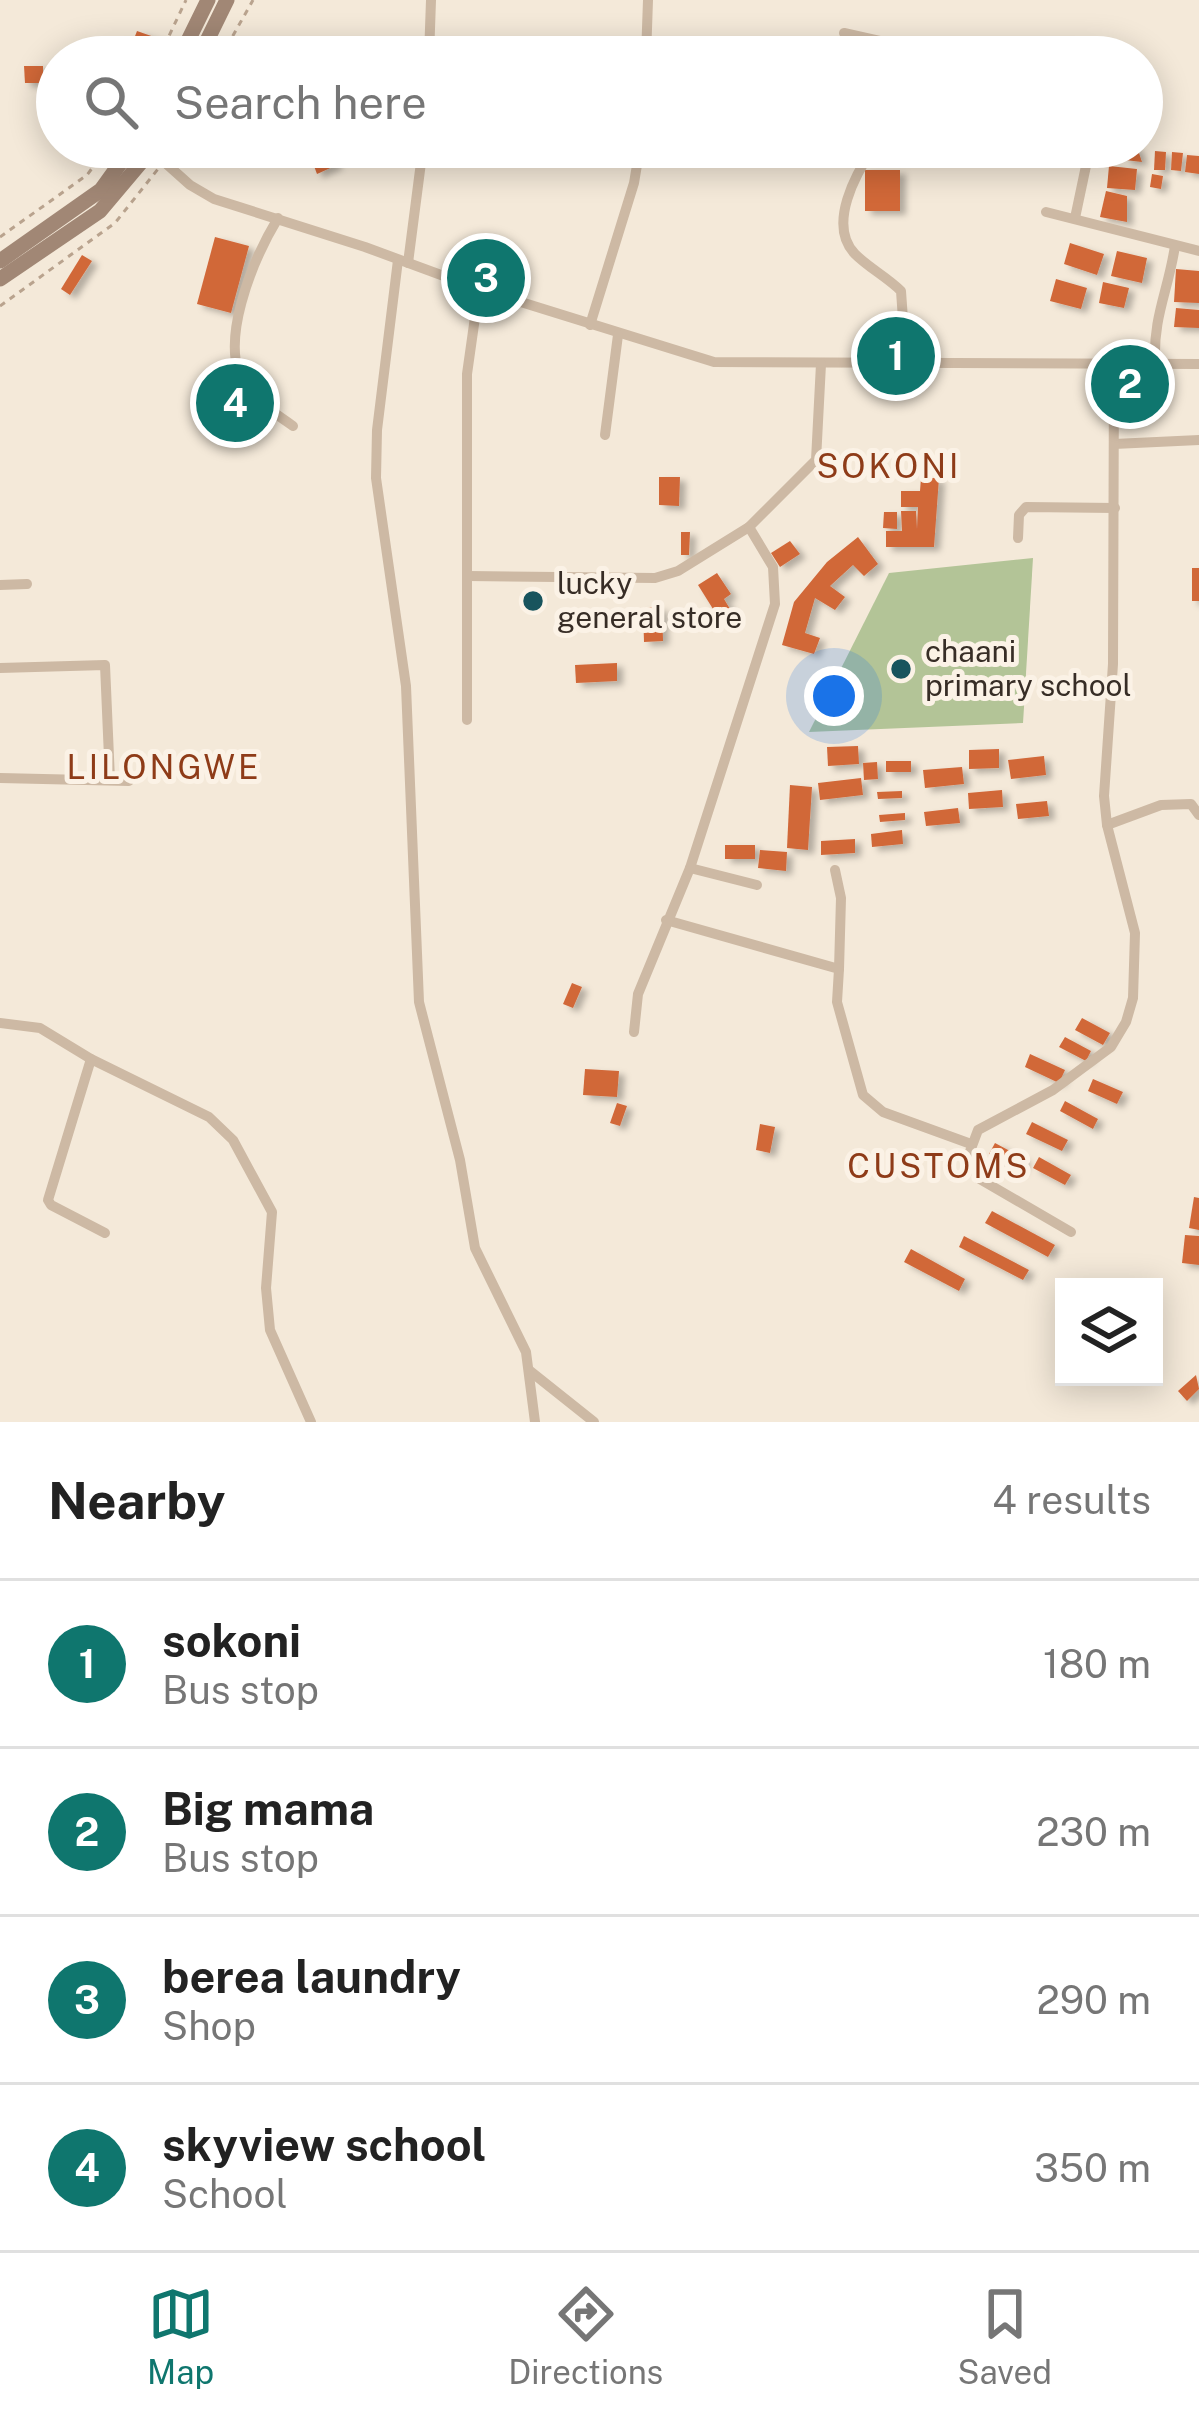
<!DOCTYPE html>
<style>
body{margin:0;font-family:"Public Sans",sans-serif;background:#f6f6f6;color:#222}
.controls{position:absolute;right:36px;bottom:36px;display:grid;overflow:hidden;border-radius:0px;box-shadow:0 6px 30px #0003}
.controls button{width:108px;height:108px;display:grid;place-items:center;padding:0;border:0;border-bottom:3px solid #e0e0e0;background:#fff;color:#222;font:60px sans-serif}
.you{position:absolute;left:834px;top:696px;width:42px;height:42px;margin:-30px;border:9px solid #fff;border-radius:50%;background:#1a73e8;box-shadow:0 0 0 18px #1a73e833}
.badge{display:grid;place-items:center;width:78px;height:78px;border-radius:50%;background:#0f766e;color:#fff;font-size:39px;font-weight:700}
.pin{position:absolute;translate:-50% -50%;border:6px solid #fff;box-shadow:0 3px 12px #0006}
.list{margin:0;padding:0;list-style:none}
h2{display:flex;justify-content:space-between;align-items:center;height:156px;margin:0;padding:0 48px;font-size:51px}
h2 small{font-size:39px;font-weight:400;color:#767676}
.list li{display:grid;grid-template-columns:78px 1fr auto;gap:36px;align-items:center;box-sizing:border-box;height:168px;padding:0 48px;border-top:3px solid #e0e0e0}
.list b{display:block;font-size:45px;white-space:nowrap}
.list p{margin:0;font-size:39px;white-space:nowrap;color:#767676}
.list em{font-size:39px;font-style:normal;color:#767676}
.icon{flex:none;width:66px;height:66px;fill:none;stroke:currentColor;stroke-width:2;stroke-linecap:round;stroke-linejoin:round}
.map{position:relative;flex:none;width:1199px;height:1422px;overflow:hidden}
.search{position:absolute;background:#fff;box-shadow:0 6px 30px #0003;left:36px;right:36px;top:36px;height:132px;display:flex;align-items:center;gap:30px;box-sizing:border-box;padding:0 42px;border-radius:66px;color:#767676;font-size:45px}
.sheet{height:828px;background:#fff}
nav{display:flex;justify-content:space-around;align-items:center;box-sizing:border-box;height:168px;border-top:3px solid #e0e0e0;background:#fff;font-size:33px;color:#767676}
nav a{display:grid;justify-items:center;gap:6px}
nav .on{color:#0f766e}
.map>svg:first-child{display:block}
.green{fill:#b3c497}
.building{fill:#d16739;filter:url(#shadow)}
.lines{fill:none;stroke-linecap:round;stroke-linejoin:round}
.path{stroke:#b9a38e;stroke-width:3;stroke-dasharray:6 6;stroke-linecap:butt}
.street{stroke:#cdb9a4;stroke-width:10}
.secondary{stroke:#a18775;stroke-width:15}
.poi-dot{fill:#18545d;stroke:#fbf2e6;stroke-width:4.5}
.labels{text-anchor:middle;stroke-width:10;stroke-linejoin:round;paint-order:stroke}
.poi-label{font-size:30px;fill:#372d26;stroke:#fbf2e6;text-anchor:start}
.neighbourhood-label{font-size:33px;letter-spacing:3px;fill:#8e3b18;stroke:#fbf2e6}
</style>
<div class="map">
<svg width="1199" height="1422" viewBox="0 0 1199 1422">
<defs>
<filter id="shadow"><feDropShadow dx="6" dy="4" stdDeviation="3" flood-color="#0004"/></filter>
</defs>
<rect width="100%" height="100%" fill="#f4e9d9"/>
<polygon class="green" points="1033,558 1023,723 809,732 889,573"/>
<g class="building">
<polygon points="137,31 157,38 150,57 127,57"/>
<polygon points="290,38 345,56 345,57 286,57"/>
<polygon points="24,66 43,66 43,83 25,83"/>
<polygon points="1126,147 1137,147 1142,162 1125,160"/>
<polygon points="330,150 337,165 317,174 311,158"/>
<polygon points="1155,151 1166,152 1165,170 1154,170"/>
<polygon points="1172,152 1183,153 1181,171 1171,170"/>
<polygon points="1187,155 1199,156 1199,174 1185,172"/>
<polygon points="1109,166 1137,169 1135,190 1107,188"/>
<rect x="865" y="170" width="35" height="41"/>
<polygon points="1152,174 1163,176 1161,189 1150,187"/>
<polygon points="1106,191 1127,196 1127,222 1100,217"/>
<polygon points="215,237 249,246 231,313 197,304"/>
<polygon points="1070,243 1104,254 1097,275 1064,264"/>
<polygon points="1117,251 1147,258 1142,283 1111,276"/>
<polygon points="82,255 92,261 70,295 61,289"/>
<polygon points="1176,269 1199,271 1199,303 1174,302"/>
<polygon points="1056,279 1087,288 1081,309 1050,301"/>
<polygon points="1103,282 1129,288 1124,308 1099,303"/>
<polygon points="1176,308 1199,310 1199,328 1174,327"/>
<polygon points="659,477 680,477 679,506 659,505"/>
<polygon points="921,478 939,478 934,547 886,547 886,531 902,531 901,511 916,511 917,529 918,507 901,507 901,491 920,491"/>
<polygon points="884,512 897,512 897,529 883,528"/>
<polygon points="681,532 690,532 689,555 681,555"/>
<polygon points="858,537 878,564 864,576 853,565 830,586 845,597 835,610 815,598 805,633 820,638 814,654 782,645 794,602 827,562"/>
<polygon points="790,541 800,554 780,567 771,553"/>
<rect x="1192" y="568" width="7" height="33"/>
<polygon points="717,573 731,594 724,599 730,609 718,617 698,585"/>
<polygon points="662,607 663,641 644,642 643,608"/>
<polygon points="617,663 617,681 576,683 575,665"/>
<polygon points="858,746 859,764 828,766 827,747"/>
<polygon points="999,749 999,768 969,769 969,750"/>
<polygon points="1044,756 1046,775 1011,779 1008,760"/>
<rect x="886" y="761" width="25" height="11"/>
<polygon points="877,762 878,779 864,780 863,763"/>
<polygon points="962,767 964,784 925,788 923,770"/>
<polygon points="861,778 863,795 820,800 818,783"/>
<polygon points="790,785 812,787 808,850 787,848"/>
<polygon points="1002,790 1003,807 969,809 968,793"/>
<polygon points="902,791 902,798 878,799 877,792"/>
<polygon points="1047,801 1049,816 1018,819 1016,804"/>
<polygon points="958,808 960,823 926,826 924,812"/>
<polygon points="905,813 905,820 880,822 879,815"/>
<polygon points="902,830 903,844 872,847 871,834"/>
<polygon points="855,839 855,853 821,855 821,841"/>
<rect x="725" y="845" width="30" height="14"/>
<polygon points="760,850 787,852 786,871 758,868"/>
<polygon points="572,983 582,987 573,1008 563,1004"/>
<polygon points="1082,1018 1110,1033 1103,1045 1075,1030"/>
<polygon points="1065,1037 1091,1051 1086,1061 1059,1047"/>
<polygon points="1030,1054 1065,1070 1059,1083 1025,1067"/>
<polygon points="585,1069 619,1071 617,1097 583,1095"/>
<polygon points="1093,1079 1123,1092 1117,1104 1088,1091"/>
<polygon points="1065,1101 1098,1119 1093,1129 1060,1111"/>
<polygon points="617,1103 627,1106 620,1126 610,1123"/>
<polygon points="1032,1122 1068,1140 1062,1151 1026,1134"/>
<polygon points="760,1124 775,1127 770,1153 756,1150"/>
<polygon points="995,1143 1025,1159 1020,1170 989,1154"/>
<polygon points="1039,1157 1071,1175 1065,1185 1033,1168"/>
<polygon points="1194,1197 1199,1198 1199,1230 1189,1228"/>
<polygon points="992,1211 1055,1245 1048,1257 985,1223"/>
<polygon points="1185,1235 1199,1236 1199,1265 1182,1263"/>
<polygon points="964,1236 1029,1270 1023,1280 959,1247"/>
<polygon points="911,1249 965,1279 959,1291 904,1262"/>
<polygon points="1196,1375 1199,1389 1187,1401 1178,1391"/>
</g>
<g class="lines">
<g class="path">
<polyline points="159,57 186,0"/>
<polyline points="163,57 173,37"/>
<polyline points="221,57 253,0"/>
<polyline points="0,237 87,175 108,147"/>
<polyline points="0,306 115,223 158,169"/>
</g>
<g class="street">
<polyline points="844,33 893,44 908,57"/>
<polyline points="429,57 431,0"/>
<polyline points="646,57 648,0"/>
<path d="M 874,147 C 856,173 827,225 855,254 C 869,268 887,277 901,291 L 906,362"/>
<polyline points="152,151 190,185 214,199 365,247 479,289 714,362 1199,364"/>
<polyline points="1046,212 1199,251"/>
<path d="M 278,218 C 254,258 214,348 248,390 C 259,404 278,415 293,426"/>
<polyline points="1075,218 1090,147"/>
<polyline points="398,260 377,430 376,478 406,686 419,1002 460,1160 475,1248 526,1352 535,1422"/>
<polyline points="408,263 423,147"/>
<polyline points="590,325 634,183 640,147"/>
<path d="M 1155,364 C 1153,316 1168,292 1175,246"/>
<polyline points="605,435 618,335"/>
<polyline points="1114,444 1199,440"/>
<polyline points="1018,538 1019,515 1026,507 1115,508"/>
<polyline points="468,576 655,578 678,571 749,527 816,460 821,364"/>
<polyline points="0,585 27,584"/>
<polyline points="0,668 105,665 110,780"/>
<polyline points="467,720 467,374 479,289"/>
<polyline points="0,778 129,781"/>
<polyline points="1107,825 1161,805 1191,804 1199,815"/>
<polyline points="690,868 757,885"/>
<polyline points="835,870 841,898 839,969"/>
<polyline points="666,920 839,969 837,1002 863,1095 883,1112 971,1144"/>
<polyline points="0,1023 40,1028 91,1059 209,1117 233,1140 272,1212 266,1288 270,1330 311,1422"/>
<polyline points="634,1032 638,994 690,868 775,604 773,567 749,527"/>
<polyline points="91,1059 48,1200 51,1205 105,1233"/>
<polyline points="1071,1232 978,1178 969,1154 978,1130 1053,1090 1111,1047 1126,1022 1133,998 1135,933 1107,825 1104,796 1113,664 1114,365"/>
<polyline points="530,1371 594,1422"/>
</g>
<g class="secondary">
<polyline points="180,57 208,0"/>
<polyline points="199,57 227,0"/>
<polyline points="0,261 101,190 132,147"/>
<polyline points="0,279 100,211 154,147"/>
</g>
</g>
<g class="poi-dot">
<circle cx="533" cy="601" r="12"/>
<circle cx="901" cy="669" r="12"/>
</g>
<g class="labels">
<g class="poi-label">
<text x="557" y="594">lucky<tspan x="557" dy="34">general store</tspan></text>
<text x="925" y="662">chaani<tspan x="925" dy="34">primary school</tspan></text>
</g>
<g class="neighbourhood-label">
<text x="889" y="478">SOKONI</text>
<text x="164" y="779">LILONGWE</text>
<text x="939" y="1178">CUSTOMS</text>
</g>
</g>
</svg>
<div class="controls">
<button><svg class="icon" aria-label="layers" viewBox="0 0 24 24"><path d="M12 4l9 5-9 5-9-5zM3 14l9 5 9-5"/></svg></button>
</div>
<div class="you"></div>
<div class="pin badge" style="left:896px;top:356px">1</div>
<div class="pin badge" style="left:1130px;top:384px">2</div>
<div class="pin badge" style="left:486px;top:278px">3</div>
<div class="pin badge" style="left:235px;top:403px">4</div>
<div class="search"><svg class="icon" aria-label="search" viewBox="0 0 24 24"><circle cx="10" cy="10" r="6"/><path d="M15 15l6 6"/></svg>Search here</div>
</div>
<section class="sheet">
<h2>Nearby<small>4 results</small></h2>
<ul class="list">
<li><span class="badge">1</span><div><b>sokoni</b><p>Bus stop</p></div><em>180 m</em></li>
<li><span class="badge">2</span><div><b>Big mama</b><p>Bus stop</p></div><em>230 m</em></li>
<li><span class="badge">3</span><div><b>berea laundry</b><p>Shop</p></div><em>290 m</em></li>
<li><span class="badge">4</span><div><b>skyview school</b><p>School</p></div><em>350 m</em></li>
</ul>
</section>
<nav>
<a class="on"><svg class="icon" aria-label="map" viewBox="0 0 24 24"><path d="M3 6l6-2 6 2 6-2v14l-6 2-6-2-6 2zM9 4v14M15 6v14"/></svg>Map</a>
<a><svg class="icon" aria-label="directions" viewBox="0 0 24 24"><path d="M12 3l9 9-9 9-9-9zM9 14v-3h6M13 9l2 2-2 2"/></svg>Directions</a>
<a><svg class="icon" aria-label="saved" viewBox="0 0 24 24"><path d="M7 4h10v16l-5-4-5 4z"/></svg>Saved</a>
</nav>
